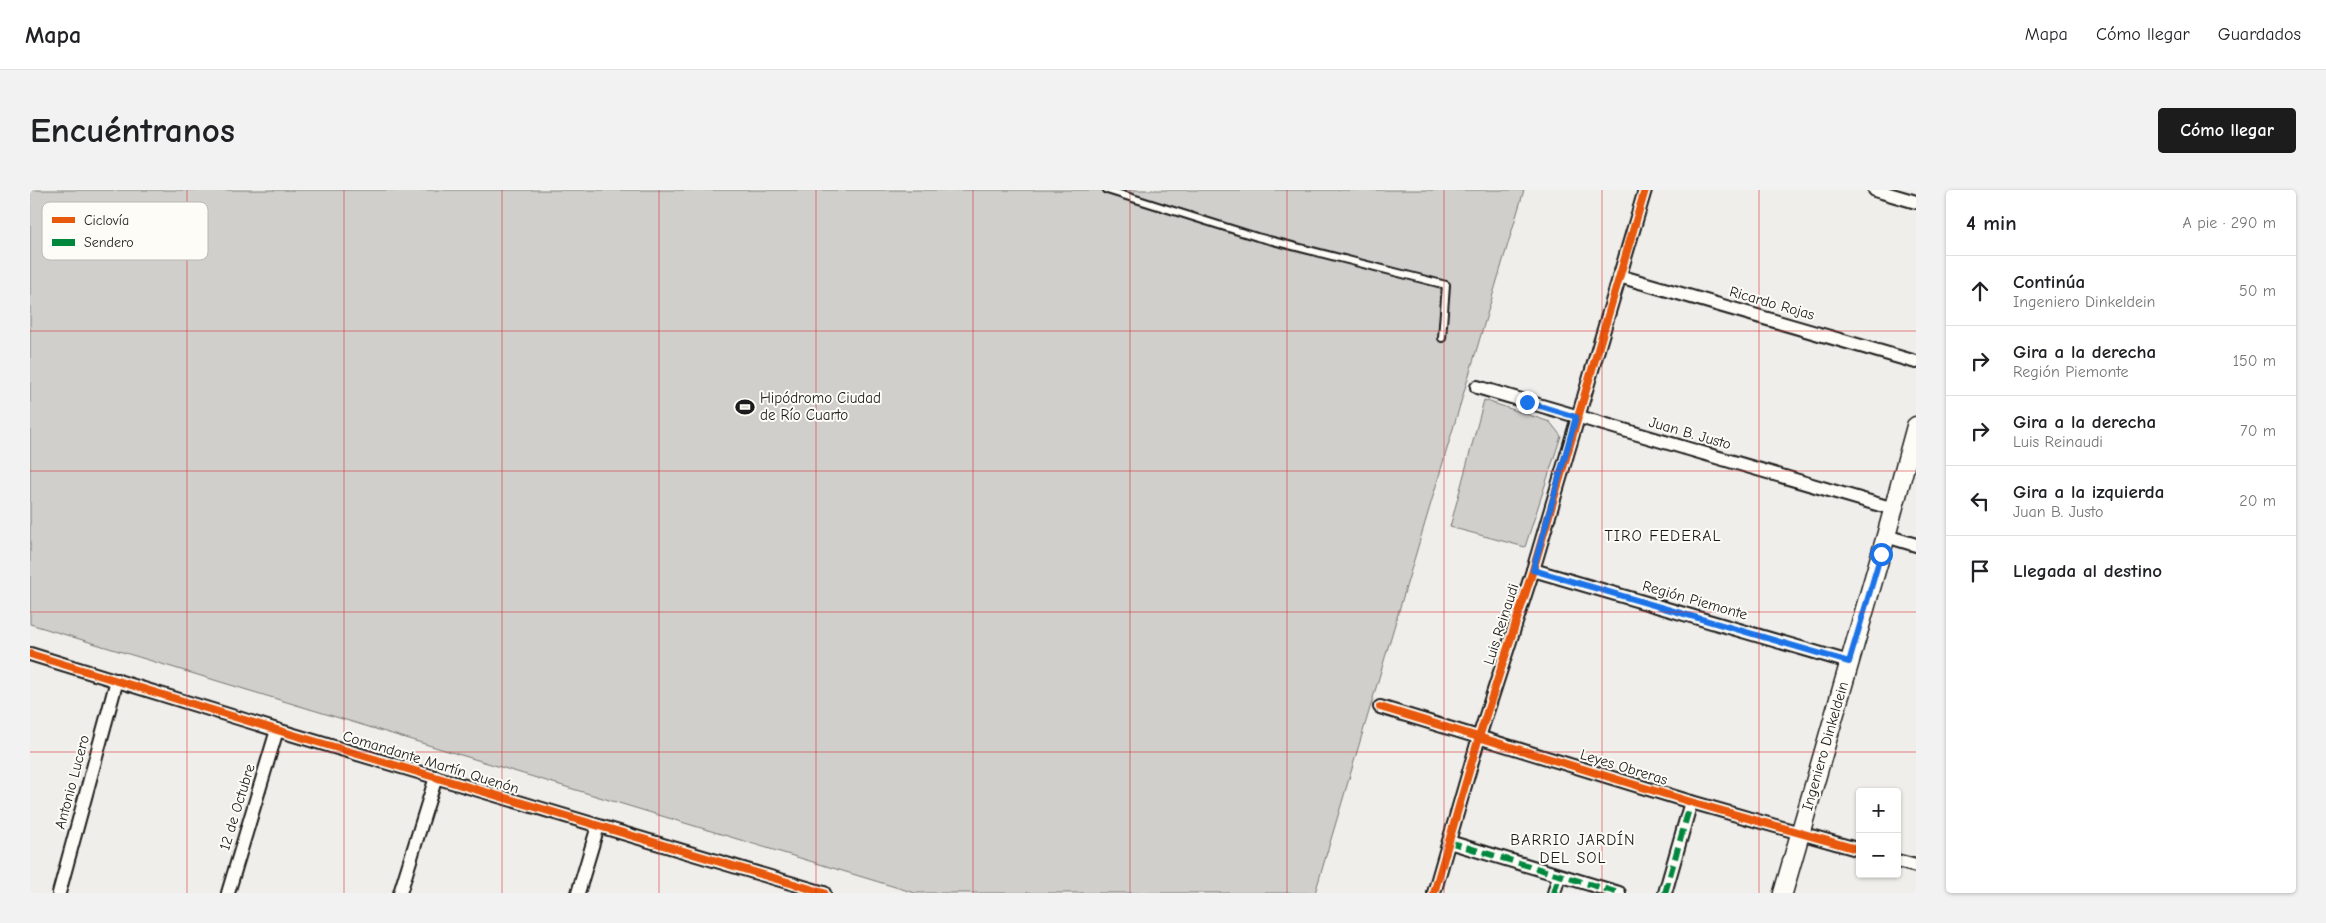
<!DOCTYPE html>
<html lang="es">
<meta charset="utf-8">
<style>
body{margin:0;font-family:"Comic Neue",sans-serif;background:#f2f2f2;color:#202124}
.controls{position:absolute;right:15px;bottom:15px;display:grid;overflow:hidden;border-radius:5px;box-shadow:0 1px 4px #0004}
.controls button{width:45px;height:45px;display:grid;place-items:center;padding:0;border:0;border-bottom:1px solid #e0e0e0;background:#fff;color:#202124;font:25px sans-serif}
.stop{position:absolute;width:15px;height:15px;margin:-11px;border:4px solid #1a73e8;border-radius:50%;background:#fff}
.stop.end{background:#1a73e8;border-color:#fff;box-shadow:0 1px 5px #0008}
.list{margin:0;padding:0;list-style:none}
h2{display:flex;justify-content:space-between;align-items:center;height:65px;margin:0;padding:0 20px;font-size:21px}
h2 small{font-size:16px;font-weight:400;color:#757577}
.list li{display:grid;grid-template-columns:32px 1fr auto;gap:15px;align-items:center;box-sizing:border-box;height:70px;padding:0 20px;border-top:1px solid #e0e0e0}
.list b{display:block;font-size:19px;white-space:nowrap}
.list p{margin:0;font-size:16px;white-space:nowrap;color:#757577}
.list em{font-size:16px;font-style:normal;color:#757577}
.icon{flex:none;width:28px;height:28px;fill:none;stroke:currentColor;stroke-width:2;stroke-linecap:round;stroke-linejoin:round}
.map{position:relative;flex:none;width:1886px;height:703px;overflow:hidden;border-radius:5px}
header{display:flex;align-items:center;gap:30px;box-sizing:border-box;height:70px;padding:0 25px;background:#fff;border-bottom:1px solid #e0e0e0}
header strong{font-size:24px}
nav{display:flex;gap:28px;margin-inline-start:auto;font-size:18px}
.intro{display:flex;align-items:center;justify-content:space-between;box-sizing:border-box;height:120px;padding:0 30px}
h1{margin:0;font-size:35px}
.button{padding:12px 22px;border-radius:5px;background:#1c1c1c;color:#fff;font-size:18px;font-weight:700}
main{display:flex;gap:30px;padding:0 30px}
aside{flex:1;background:#fff;border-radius:5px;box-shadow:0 1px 4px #0004}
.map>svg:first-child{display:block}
.green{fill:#d0cfcc;stroke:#767674}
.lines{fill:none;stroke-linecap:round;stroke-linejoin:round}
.lane-casing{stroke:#1c1c1c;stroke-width:10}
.street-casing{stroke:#1c1c1c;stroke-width:16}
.secondary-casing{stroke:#1c1c1c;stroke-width:21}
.lane{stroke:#fdfcf7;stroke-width:6}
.street{stroke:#fdfcf7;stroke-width:12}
.secondary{stroke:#fdfcf7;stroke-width:18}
.quiet{stroke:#00873e;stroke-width:6;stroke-dasharray:12 6;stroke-linecap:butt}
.cycleway-casing{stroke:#fdfcf7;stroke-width:11}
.cycleway{stroke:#e8590c;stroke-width:8}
.route{stroke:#1a73e8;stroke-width:6}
.grid{fill:none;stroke:#d62828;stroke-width:1;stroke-opacity:0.55}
.labels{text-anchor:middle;stroke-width:4;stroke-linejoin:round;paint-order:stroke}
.street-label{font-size:15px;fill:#1c1c1c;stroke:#fdfcf7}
.poi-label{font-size:15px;fill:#1c1c1c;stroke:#fdfcf7;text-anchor:start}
.neighbourhood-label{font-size:16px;letter-spacing:1px;fill:#1c1c1c;stroke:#fdfcf7}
.key{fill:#fdfcf7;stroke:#bab9b5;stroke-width:1}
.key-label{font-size:14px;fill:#1c1c1c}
</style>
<header>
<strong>Mapa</strong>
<nav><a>Mapa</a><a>Cómo llegar</a><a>Guardados</a></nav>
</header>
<div class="intro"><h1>Encuéntranos</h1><a class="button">Cómo llegar</a></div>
<main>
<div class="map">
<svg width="1886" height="703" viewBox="0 0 1886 703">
<rect width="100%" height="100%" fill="#f0eeea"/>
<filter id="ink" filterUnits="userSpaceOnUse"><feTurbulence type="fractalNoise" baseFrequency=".02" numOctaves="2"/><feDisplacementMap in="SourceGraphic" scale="10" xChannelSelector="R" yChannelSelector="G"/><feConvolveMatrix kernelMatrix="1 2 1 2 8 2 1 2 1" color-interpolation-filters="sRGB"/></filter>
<g filter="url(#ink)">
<g class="green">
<polygon points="0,0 1494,0 1285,703 885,703 0,434"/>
<polygon points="1454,210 1520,232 1531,246 1495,357 1420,337"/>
</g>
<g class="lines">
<g class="lane-casing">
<polyline id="lane" points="1077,0 1227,47 1416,95 1412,148"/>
</g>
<g class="street-casing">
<g id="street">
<polyline points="1845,0 1886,12"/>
<polyline points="1589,86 1886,172"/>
<polyline points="1447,197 1864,319"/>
<polyline points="1856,346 1886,355"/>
<polyline points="1503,380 1819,472"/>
<polyline points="0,464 247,540 794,703"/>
<polyline points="1350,517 1661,612 1830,660"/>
<polyline points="1419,652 1589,703"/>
<polyline points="1867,671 1886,676"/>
<polyline points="29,703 87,490"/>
<polyline points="198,703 247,540"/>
<polyline points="370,703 406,587"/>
<polyline points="548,703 568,636"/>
<polyline points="1404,703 1449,547 1503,380 1615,0"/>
<polyline points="1524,703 1529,686"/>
<polyline points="1635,703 1661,612"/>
</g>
</g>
<g class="secondary-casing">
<polyline id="secondary" points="1753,703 1856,346 1886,236"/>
</g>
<use href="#lane" class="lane"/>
<use href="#street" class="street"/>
<use href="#secondary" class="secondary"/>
<g class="quiet">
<polyline points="1419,652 1589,703"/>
<polyline points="1524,703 1529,686"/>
<polyline points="1635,703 1661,612"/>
</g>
<g class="cycleway-casing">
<g id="cycleway">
<polyline points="0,464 247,540 794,703"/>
<polyline points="1350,517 1661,612 1830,660"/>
<polyline points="1404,703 1449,547 1503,380 1615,0"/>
</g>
</g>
<use href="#cycleway" class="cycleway"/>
</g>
</g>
<g class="lines" filter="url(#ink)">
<polyline class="route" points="1497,212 1546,227 1503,380 1819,472 1851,364"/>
</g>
<path class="grid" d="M 157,0 L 157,703M 314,0 L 314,703M 472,0 L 472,703M 629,0 L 629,703M 786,0 L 786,703M 943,0 L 943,703M 1100,0 L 1100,703M 1257,0 L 1257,703M 1414,0 L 1414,703M 1572,0 L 1572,703M 1729,0 L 1729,703M 0,141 L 1886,141M 0,281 L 1886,281M 0,422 L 1886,422M 0,562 L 1886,562"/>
<defs>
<g id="stadium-bare" transform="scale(1.5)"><path d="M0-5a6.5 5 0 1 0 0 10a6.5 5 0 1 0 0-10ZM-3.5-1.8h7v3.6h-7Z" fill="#1c1c1c" stroke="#fdfcf7" stroke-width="2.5" paint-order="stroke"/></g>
</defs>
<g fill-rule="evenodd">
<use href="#stadium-bare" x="715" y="217"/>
</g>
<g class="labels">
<g class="street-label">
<text transform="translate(1742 113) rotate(16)" y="5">Ricardo Rojas</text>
<text transform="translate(1660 243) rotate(16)" y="5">Juan B. Justo</text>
<text transform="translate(1665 410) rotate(16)" y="5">Región Piemonte</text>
<text transform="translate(1471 434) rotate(-72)" y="5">Luis Reinaudi</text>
<text transform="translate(1795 556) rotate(-74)" y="5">Ingeniero Dinkeldein</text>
<text transform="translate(401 572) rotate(17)" y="5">Comandante Martín Quenón</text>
<text transform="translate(1594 577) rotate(17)" y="5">Leyes Obreras</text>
<text transform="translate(42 592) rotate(-75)" y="5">Antonio Lucero</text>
<text transform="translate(207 617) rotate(-73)" y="5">12 de Octubre</text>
</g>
<g class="poi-label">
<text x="730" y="213">Hipódromo Ciudad<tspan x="730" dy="17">de Río Cuarto</tspan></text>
</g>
<g class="neighbourhood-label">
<text x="1633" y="351">TIRO FEDERAL</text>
<text x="1543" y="655">BARRIO JARDÍN<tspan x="1543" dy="18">DEL SOL</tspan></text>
</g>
</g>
<rect x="12" y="12" width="166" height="58" rx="8" class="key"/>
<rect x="22" y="27" width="23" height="6" fill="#e8590c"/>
<rect x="22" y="49" width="23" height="7" fill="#00873e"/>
<g class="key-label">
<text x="54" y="35">Ciclovía</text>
<text x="54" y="57">Sendero</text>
</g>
</svg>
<div class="controls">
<button>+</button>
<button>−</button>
</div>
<div class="stop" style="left:1851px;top:364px"></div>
<div class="stop end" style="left:1497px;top:212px"></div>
</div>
<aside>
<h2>4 min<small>A pie · 290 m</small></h2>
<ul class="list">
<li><svg class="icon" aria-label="ahead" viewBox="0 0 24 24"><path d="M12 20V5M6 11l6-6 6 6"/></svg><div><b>Continúa</b><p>Ingeniero Dinkeldein</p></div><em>50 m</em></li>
<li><svg class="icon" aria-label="right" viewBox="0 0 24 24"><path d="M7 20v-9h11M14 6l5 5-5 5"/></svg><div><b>Gira a la derecha</b><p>Región Piemonte</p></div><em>150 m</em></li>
<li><svg class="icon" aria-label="right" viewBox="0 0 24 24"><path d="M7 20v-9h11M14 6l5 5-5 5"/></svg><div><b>Gira a la derecha</b><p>Luis Reinaudi</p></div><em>70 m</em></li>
<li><svg class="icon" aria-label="left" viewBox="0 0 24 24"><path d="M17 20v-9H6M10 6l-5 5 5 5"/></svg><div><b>Gira a la izquierda</b><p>Juan B. Justo</p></div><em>20 m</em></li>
<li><svg class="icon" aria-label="arrive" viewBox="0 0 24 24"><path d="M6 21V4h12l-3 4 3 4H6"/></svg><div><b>Llegada al destino</b></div></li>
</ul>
</aside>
</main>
